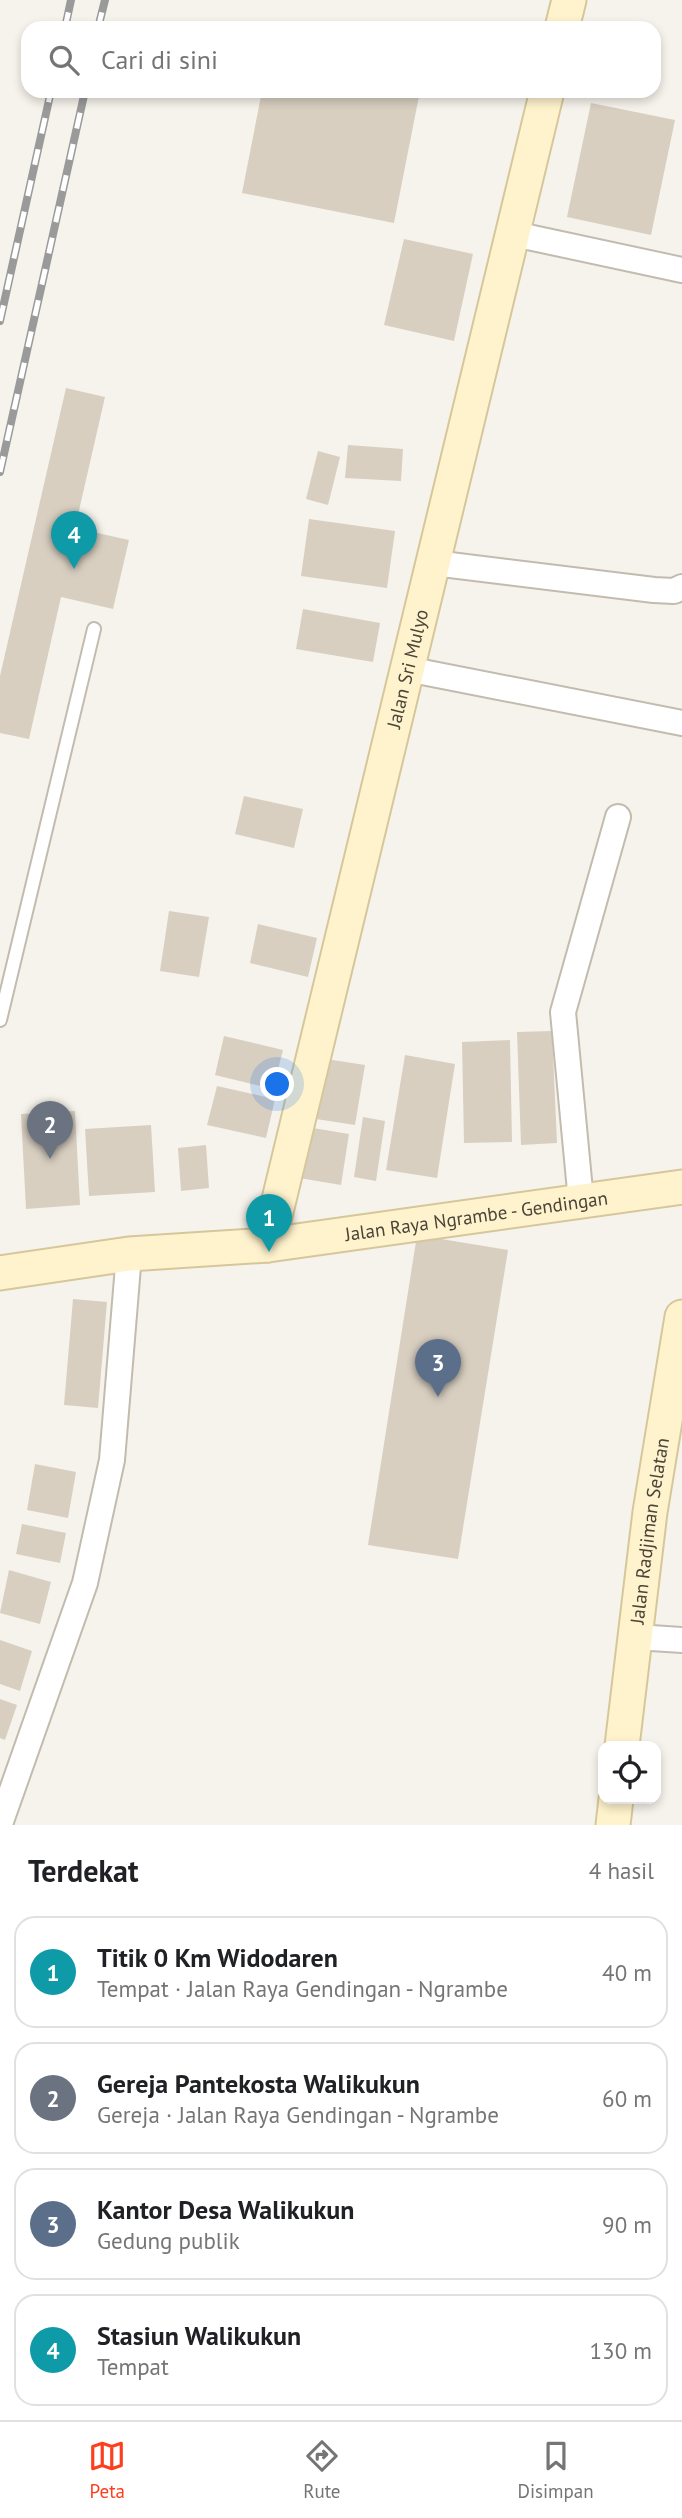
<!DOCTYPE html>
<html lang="id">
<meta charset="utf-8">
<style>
body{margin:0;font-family:"PT Sans",sans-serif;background:#f6f6f6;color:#202124}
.controls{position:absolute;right:21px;bottom:21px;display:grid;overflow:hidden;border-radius:14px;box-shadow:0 4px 10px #0003}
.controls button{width:63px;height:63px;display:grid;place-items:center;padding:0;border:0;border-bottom:2px solid #e0e0e0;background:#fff;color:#202124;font:35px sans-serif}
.you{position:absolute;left:278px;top:1085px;width:24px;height:24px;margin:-18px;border:5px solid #fff;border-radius:50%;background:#1a73e8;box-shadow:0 0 0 10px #1a73e833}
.badge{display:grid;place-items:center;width:46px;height:46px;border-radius:50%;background:#fc3f1d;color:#fff;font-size:23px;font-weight:700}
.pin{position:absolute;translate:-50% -58px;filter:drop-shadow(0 2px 4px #0008)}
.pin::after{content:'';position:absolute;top:37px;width:24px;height:21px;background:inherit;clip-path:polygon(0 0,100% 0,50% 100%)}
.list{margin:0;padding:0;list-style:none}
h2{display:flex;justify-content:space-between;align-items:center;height:91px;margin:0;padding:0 28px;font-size:30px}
h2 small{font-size:23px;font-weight:400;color:#757577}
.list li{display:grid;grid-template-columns:46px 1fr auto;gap:21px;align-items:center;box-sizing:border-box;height:112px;margin:0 14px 14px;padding:0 14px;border:2px solid #e0e0e0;border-radius:21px}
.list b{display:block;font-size:26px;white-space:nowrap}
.list p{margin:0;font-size:23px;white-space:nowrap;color:#757577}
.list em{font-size:23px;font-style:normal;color:#757577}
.icon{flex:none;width:38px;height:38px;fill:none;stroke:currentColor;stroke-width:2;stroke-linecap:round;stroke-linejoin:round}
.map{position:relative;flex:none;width:682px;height:1825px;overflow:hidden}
.search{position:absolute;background:#fff;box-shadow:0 4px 10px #0003;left:21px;right:21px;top:21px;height:77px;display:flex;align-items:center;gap:18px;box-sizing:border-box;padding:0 24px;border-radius:21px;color:#757577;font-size:26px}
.sheet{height:595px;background:#fff}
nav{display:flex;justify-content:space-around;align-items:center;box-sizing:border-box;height:98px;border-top:2px solid #e0e0e0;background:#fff;font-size:19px;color:#757577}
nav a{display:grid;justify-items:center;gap:4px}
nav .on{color:#fc3f1d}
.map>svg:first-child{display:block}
.building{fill:#d8cfc1}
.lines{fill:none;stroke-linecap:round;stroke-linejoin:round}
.lane-casing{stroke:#c2bbae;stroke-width:16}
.street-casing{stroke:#c2bbae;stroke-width:28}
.secondary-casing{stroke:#d6c79b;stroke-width:37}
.lane{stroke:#fff;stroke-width:12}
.street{stroke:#fff;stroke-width:24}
.secondary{stroke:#fff3cd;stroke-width:33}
.rail-casing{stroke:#9a9a9a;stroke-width:8}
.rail{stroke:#fff;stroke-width:5;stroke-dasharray:16;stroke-linecap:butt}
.labels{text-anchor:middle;stroke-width:5;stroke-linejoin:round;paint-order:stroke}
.street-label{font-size:19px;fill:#4b4439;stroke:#fff}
</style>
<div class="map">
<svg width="682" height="1825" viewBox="0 0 682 1825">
<rect width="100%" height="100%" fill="#f6f3ec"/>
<g class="building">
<polygon points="262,91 420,91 394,223 242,193"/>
<polygon points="591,103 675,120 651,235 567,217"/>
<polygon points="404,239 473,254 454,341 384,325"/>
<polygon points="66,388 105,397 75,528 129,540 113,609 61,597 29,739 0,733 0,676"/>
<polygon points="348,445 403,449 401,481 345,478"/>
<polygon points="318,451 340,457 328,505 306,499"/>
<polygon points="309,519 395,531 387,588 301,576"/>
<polygon points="303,609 380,623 373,662 296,649"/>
<polygon points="244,796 303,809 294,848 235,834"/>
<polygon points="169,911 209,917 199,977 160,971"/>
<polygon points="258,924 317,938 308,977 250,963"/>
<polygon points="552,1031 557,1143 521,1145 517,1032"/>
<polygon points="224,1036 283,1050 273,1089 215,1075"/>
<polygon points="510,1040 512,1142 464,1143 462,1042"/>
<polygon points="405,1055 455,1064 437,1178 386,1170"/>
<polygon points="326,1059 365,1065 355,1125 316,1119"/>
<polygon points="217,1086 275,1099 266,1138 207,1125"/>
<polygon points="75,1111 80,1205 26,1209 21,1114"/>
<polygon points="363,1117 385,1121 376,1181 354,1177"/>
<polygon points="151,1125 155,1192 89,1196 85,1129"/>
<polygon points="307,1127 349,1134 341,1185 299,1178"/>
<polygon points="206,1145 209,1188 181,1191 178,1148"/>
<polygon points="417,1235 508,1250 458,1559 368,1545"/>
<polygon points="73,1299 107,1302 98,1408 64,1405"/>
<polygon points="35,1464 76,1472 68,1518 27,1510"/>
<polygon points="22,1524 66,1533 60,1563 16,1554"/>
<polygon points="9,1570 51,1582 40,1624 0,1613"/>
<polygon points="0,1640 32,1651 20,1691 0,1684"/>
<polygon points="0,1699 17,1705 5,1740 0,1738"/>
</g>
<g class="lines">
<g class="lane-casing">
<polyline id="lane" points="0,1020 94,629"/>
</g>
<g class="street-casing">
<g id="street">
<polyline points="514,234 682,270"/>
<polyline points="434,563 654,590 674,591 682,587"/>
<polyline points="407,669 682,723"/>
<polyline points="581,1201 563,1012 618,817"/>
<polyline points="636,1637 682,1640"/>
<polyline points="0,1824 85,1583 112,1460 129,1254"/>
</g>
</g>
<g class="secondary-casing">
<g id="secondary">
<polyline points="562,28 569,0"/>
<path id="s1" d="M 268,1245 L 547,91"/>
<path id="s2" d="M 0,1273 L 129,1254 L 268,1245 L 682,1187"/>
<path id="s3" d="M 622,1746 L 650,1512 L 682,1317"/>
<polyline points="613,1825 616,1799"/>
</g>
</g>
<use href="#lane" class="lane"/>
<use href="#street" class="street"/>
<use href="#secondary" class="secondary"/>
<g class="rail-casing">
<g id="rail">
<polyline points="65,28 71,0"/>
<polyline points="98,28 105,0"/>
<polyline points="0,321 51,91"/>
<polyline points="0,472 85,91"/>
</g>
</g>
<use href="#rail" class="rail"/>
</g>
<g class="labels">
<g class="street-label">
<text dy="7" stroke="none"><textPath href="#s1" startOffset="593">Jalan Sri Mulyo</textPath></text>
<text dy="7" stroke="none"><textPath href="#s2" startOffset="480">Jalan Raya Ngrambe - Gendingan</textPath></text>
<text dy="7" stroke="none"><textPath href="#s3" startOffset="217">Jalan Radjiman Selatan</textPath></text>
</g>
</g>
</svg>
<div class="controls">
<button><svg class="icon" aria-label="locate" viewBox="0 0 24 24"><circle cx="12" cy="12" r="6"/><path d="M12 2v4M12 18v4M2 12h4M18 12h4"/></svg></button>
</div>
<div class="you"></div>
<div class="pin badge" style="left:269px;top:1252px;background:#0f9aa8">1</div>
<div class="pin badge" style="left:50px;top:1159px;background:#6b7280">2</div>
<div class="pin badge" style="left:438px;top:1397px;background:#5c6f8a">3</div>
<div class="pin badge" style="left:74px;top:569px;background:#0f9aa8">4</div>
<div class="search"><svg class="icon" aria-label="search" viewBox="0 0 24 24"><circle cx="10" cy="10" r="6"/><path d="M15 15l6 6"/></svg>Cari di sini</div>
</div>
<section class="sheet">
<h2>Terdekat<small>4 hasil</small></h2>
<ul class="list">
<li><span class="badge" style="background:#0f9aa8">1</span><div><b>Titik 0 Km Widodaren</b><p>Tempat · Jalan Raya Gendingan - Ngrambe</p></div><em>40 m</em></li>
<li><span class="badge" style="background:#6b7280">2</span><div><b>Gereja Pantekosta Walikukun</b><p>Gereja · Jalan Raya Gendingan - Ngrambe</p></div><em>60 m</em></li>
<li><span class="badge" style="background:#5c6f8a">3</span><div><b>Kantor Desa Walikukun</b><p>Gedung publik</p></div><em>90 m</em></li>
<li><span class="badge" style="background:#0f9aa8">4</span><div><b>Stasiun Walikukun</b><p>Tempat</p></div><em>130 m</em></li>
</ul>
</section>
<nav>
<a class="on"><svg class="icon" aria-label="map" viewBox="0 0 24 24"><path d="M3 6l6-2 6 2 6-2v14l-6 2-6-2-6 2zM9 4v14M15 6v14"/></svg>Peta</a>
<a><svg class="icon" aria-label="directions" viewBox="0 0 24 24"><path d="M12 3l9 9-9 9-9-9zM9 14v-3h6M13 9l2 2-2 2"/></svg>Rute</a>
<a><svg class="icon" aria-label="saved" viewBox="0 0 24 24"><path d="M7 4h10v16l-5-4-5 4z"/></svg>Disimpan</a>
</nav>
